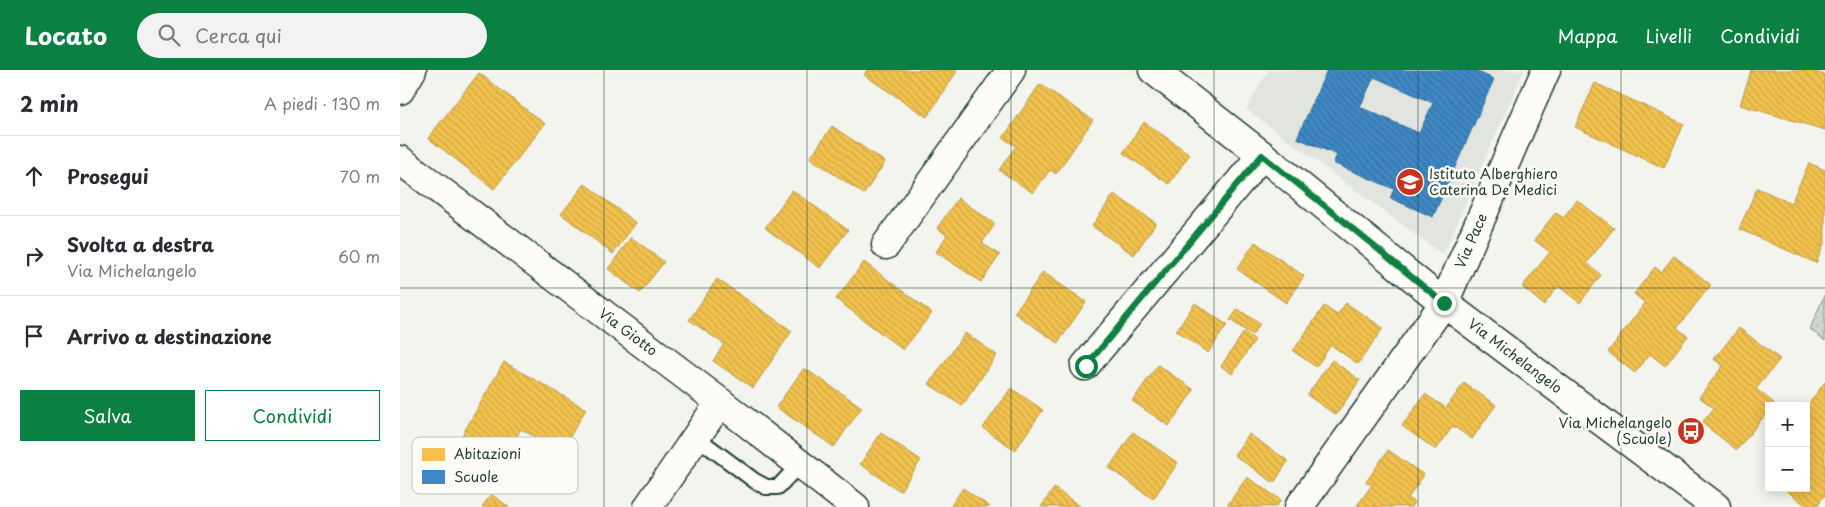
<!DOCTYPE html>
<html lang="it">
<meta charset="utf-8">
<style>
body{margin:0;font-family:"Playpen Sans",sans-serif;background:#f2f2f3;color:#2b2b33}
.controls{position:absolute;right:15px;bottom:15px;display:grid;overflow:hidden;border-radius:0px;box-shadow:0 2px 12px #0003}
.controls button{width:45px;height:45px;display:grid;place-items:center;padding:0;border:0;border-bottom:1px solid #e1e1e2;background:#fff;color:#2b2b33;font:25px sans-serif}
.stop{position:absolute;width:15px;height:15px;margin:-11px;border:4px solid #0b8043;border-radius:50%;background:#fff}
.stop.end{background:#0b8043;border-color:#fff;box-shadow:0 1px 5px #0008}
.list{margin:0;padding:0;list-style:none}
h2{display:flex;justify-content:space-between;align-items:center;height:65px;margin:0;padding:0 20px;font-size:21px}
h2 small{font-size:16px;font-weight:400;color:#7c7c81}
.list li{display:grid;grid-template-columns:32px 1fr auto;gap:15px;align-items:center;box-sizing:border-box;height:80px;padding:0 20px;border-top:1px solid #e1e1e2}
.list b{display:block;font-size:19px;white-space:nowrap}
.list p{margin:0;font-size:16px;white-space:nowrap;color:#7c7c81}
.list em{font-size:16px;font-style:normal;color:#7c7c81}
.actions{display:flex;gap:10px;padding:15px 20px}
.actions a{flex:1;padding:11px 0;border:1px solid #0b8043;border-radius:0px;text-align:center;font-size:18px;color:#0b8043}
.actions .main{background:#0b8043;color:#fff}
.icon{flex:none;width:28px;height:28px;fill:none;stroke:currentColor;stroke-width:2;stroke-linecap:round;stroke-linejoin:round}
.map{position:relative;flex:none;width:1425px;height:437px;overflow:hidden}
header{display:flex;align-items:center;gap:30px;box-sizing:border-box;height:70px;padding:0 25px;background:#0b8043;color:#fff}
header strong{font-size:24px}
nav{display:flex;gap:28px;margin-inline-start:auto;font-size:18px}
.search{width:350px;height:45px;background:#f2f2f3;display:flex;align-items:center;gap:12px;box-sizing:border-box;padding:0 18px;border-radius:28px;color:#7c7c81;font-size:19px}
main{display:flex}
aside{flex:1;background:#fff}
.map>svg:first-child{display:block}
.built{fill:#e2e5df}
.park{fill:url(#park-dots);stroke:#788a82}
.homes{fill:url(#homes-back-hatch);stroke:#b39946}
.schools{fill:url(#schools-back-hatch);stroke:#35729a;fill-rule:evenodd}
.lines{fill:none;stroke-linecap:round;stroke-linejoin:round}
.service-casing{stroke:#1f3d34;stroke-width:18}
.minor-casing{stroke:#1f3d34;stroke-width:31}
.tertiary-casing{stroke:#1f3d34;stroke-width:31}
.service{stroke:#fdfcf7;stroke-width:14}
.minor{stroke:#fdfcf7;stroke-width:28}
.tertiary{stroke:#fdfcf7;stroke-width:28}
.route{stroke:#0b8043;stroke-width:6}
.grid{fill:none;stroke:#1f3d34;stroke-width:1;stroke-opacity:0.55}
.labels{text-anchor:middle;stroke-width:5;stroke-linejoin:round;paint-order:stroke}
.poi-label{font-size:14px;fill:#1f3d34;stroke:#fdfcf7;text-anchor:start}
.street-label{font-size:14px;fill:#1f3d34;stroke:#fdfcf7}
.key{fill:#fdfcf7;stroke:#bac3bc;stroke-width:1}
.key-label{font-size:14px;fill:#1f3d34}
</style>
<header>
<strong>Locato</strong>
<div class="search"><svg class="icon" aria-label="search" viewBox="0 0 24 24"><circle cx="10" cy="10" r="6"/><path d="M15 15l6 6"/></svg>Cerca qui</div>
<nav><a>Mappa</a><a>Livelli</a><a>Condividi</a></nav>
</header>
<main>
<aside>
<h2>2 min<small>A piedi · 130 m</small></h2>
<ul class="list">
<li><svg class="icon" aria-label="ahead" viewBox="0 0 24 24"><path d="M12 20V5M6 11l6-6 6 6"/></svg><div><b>Prosegui</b></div><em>70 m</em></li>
<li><svg class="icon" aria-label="right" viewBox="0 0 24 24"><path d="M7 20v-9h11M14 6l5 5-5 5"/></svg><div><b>Svolta a destra</b><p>Via Michelangelo</p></div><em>60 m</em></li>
<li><svg class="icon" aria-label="arrive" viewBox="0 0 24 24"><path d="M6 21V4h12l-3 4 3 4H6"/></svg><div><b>Arrivo a destinazione</b></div></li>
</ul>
<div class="actions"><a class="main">Salva</a><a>Condividi</a></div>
</aside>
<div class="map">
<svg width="1425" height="437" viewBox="0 0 1425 437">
<defs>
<pattern id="park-dots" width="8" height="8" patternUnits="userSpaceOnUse" patternTransform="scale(1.25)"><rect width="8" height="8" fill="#d1d6d1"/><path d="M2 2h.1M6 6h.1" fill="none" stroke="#b3b9b4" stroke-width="1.8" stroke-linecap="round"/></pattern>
<pattern id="homes-back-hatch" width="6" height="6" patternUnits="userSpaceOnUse" patternTransform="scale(1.25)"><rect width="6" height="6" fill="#f2c14e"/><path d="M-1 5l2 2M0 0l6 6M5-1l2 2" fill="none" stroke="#cfa745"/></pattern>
<pattern id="schools-back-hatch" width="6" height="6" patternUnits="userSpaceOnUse" patternTransform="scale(1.25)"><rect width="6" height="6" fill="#3f88c5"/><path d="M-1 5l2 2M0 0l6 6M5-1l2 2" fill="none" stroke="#3470a1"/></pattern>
</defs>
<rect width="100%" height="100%" fill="#f4f4ef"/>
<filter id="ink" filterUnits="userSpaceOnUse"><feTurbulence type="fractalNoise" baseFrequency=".02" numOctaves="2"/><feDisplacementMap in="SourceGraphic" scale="10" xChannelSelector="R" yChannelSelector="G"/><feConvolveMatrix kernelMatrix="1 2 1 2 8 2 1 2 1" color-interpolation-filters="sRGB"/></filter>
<g filter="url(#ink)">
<polygon class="built" points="868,0 1124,0 1043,185 846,39"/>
<polygon class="park" points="1425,224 1425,271 1410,259"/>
<g class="homes">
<polygon points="467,0 556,0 557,1 527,47 464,5"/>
<polygon points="1351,0 1408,0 1425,5 1425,60 1340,35"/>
<polygon points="79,3 145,54 94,119 28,68"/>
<polygon points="1195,13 1284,54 1264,98 1175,57"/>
<polygon points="640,14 693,50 656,104 650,100 633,123 599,100 616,76 603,68"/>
<polygon points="744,52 790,84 769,114 723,83"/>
<polygon points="432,56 485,92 464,124 410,88"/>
<polygon points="1409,93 1425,100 1425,172 1416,193 1339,159 1357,118 1391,133"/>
<polygon points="185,114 236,153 213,184 161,144"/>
<polygon points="392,120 448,160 420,198 365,158"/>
<polygon points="714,124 756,153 734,185 692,156"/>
<polygon points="558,128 595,154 582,173 600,185 581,212 536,182 547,165 537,158"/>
<polygon points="1177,130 1214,158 1187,193 1201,205 1180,233 1158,216 1144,235 1122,217 1150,182 1134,170 1156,142 1163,148"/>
<polygon points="231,167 264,192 240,223 208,199"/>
<polygon points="855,172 904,206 886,233 837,199"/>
<polygon points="1274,186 1311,215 1277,258 1288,266 1265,296 1250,284 1235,303 1208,282 1245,233 1234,224 1255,197 1261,202"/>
<polygon points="464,192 532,243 503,280 436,229"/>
<polygon points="643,202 686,232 658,273 614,243"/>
<polygon points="317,209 392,261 353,318 313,291 324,274 289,250"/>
<polygon points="795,233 827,255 808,283 776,261"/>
<polygon points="946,233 983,258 958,294 931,275 916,297 893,281 924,236 937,245"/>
<polygon points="838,239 860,254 852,265 830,250"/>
<polygon points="1339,258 1380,289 1356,319 1374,333 1372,336 1369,336 1369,340 1337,380 1302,353 1314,338 1299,327 1323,296 1314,289"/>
<polygon points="844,262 855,270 832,304 821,296"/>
<polygon points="565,263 597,285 562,336 529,314"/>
<polygon points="932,290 960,310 936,345 907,325"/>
<polygon points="104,292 186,339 161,382 121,359 98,398 57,374"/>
<polygon points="758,295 794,320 769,356 732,331"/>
<polygon points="404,298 462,337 434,377 376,337"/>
<polygon points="1425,312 1425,425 1416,437 1408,437 1383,418 1406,418 1406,337"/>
<polygon points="1064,313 1096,335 1072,369 1053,356 1036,380 1002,356 1025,324 1046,338"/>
<polygon points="611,318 643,340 615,380 583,358"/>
<polygon points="733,362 778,393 753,429 709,398"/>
<polygon points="481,363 521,390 500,421 460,394"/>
<polygon points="849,364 888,391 874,413 834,385"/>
<polygon points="988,380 1024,405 1008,428 1014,432 1011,437 956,437 972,415 966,412"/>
<polygon points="847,407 881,430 876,437 826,437"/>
<polygon points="563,418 590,437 550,437"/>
<polygon points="654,418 681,437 641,437"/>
<polygon points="91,424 109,437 82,437"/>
</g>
<path class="schools" d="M 927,0 L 1073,0 L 1094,9 L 1033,147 L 990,128 L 994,119 L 933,93 L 937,85 L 897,68 ZM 974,7 L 1033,33 L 1019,63 L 960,37 Z"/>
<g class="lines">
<g class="service-casing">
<polyline id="service" points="296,367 355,411 366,417 378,417 400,394"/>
</g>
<g class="minor-casing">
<g id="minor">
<polyline points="753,0 862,85 1044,233 1316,437"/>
<polyline points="0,20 12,0"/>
<polyline points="486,175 611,0"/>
<polyline points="685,296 862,85"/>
<polyline points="248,437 320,332"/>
<polyline points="899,437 1044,233 1146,0"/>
</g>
</g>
<g class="tertiary-casing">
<polyline id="tertiary" points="0,90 320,332 455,437"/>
</g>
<use href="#service" class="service"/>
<use href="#minor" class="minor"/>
<use href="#tertiary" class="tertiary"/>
</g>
</g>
<g class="lines" filter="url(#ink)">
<polyline class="route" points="686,296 862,85 1044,233"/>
</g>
<path class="grid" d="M 204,0 L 204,437M 407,0 L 407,437M 611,0 L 611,437M 814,0 L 814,437M 1018,0 L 1018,437M 1221,0 L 1221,437M 0,218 L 1425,218"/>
<defs>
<g id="school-disc" transform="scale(1.4375)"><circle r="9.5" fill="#c8321e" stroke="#fdfcf7"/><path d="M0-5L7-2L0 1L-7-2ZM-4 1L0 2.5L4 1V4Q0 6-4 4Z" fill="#fff"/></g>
<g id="bus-disc" transform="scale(1.4375)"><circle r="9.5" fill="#c8321e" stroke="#fdfcf7"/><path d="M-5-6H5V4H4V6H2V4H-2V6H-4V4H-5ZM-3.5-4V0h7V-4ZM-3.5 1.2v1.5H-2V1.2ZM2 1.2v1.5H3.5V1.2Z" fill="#fff"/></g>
</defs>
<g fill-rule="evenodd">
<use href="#school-disc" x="1010" y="112"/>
<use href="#bus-disc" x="1291" y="361"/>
</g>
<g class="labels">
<g class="poi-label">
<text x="1029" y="109">Istituto Alberghiero<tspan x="1029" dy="16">Caterina De Medici</tspan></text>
<text x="1272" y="358" text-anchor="end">Via Michelangelo<tspan x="1272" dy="16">(Scuole)</tspan></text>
</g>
<g class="street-label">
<text transform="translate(1071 171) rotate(-66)" y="5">Via Pace</text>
<text transform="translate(228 262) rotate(37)" y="5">Via Giotto</text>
<text transform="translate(1115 286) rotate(37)" y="5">Via Michelangelo</text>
</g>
</g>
<rect x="12" y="367" width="166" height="57" rx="8" class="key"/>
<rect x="22" y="378" width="23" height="13" fill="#f2c14e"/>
<rect x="22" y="400" width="23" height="14" fill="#3f88c5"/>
<g class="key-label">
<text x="54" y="389">Abitazioni</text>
<text x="54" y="412">Scuole</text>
</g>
</svg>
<div class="controls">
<button>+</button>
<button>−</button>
</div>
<div class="stop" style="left:686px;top:296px"></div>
<div class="stop end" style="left:1044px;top:233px"></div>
</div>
</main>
